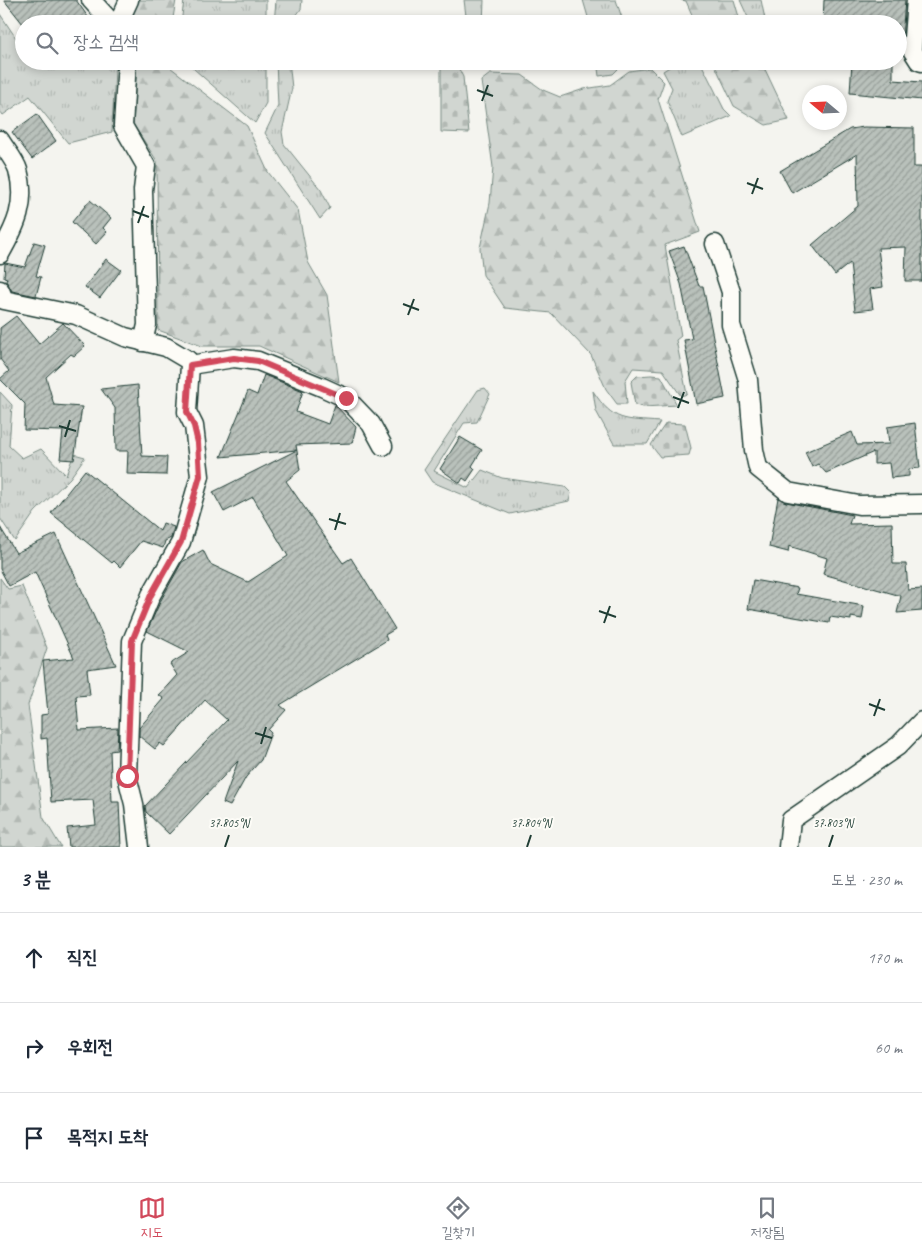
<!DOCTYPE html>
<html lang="ko">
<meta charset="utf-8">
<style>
body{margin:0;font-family:Caveat,"Poor Story",sans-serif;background:#f6f6f7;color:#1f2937}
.compass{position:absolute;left:802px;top:85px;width:45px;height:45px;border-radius:50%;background:#fff;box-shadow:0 2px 8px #0003;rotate:289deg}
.stop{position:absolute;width:15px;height:15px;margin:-11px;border:4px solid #d1495b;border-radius:50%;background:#fff}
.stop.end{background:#d1495b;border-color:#fff;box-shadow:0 1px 5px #0008}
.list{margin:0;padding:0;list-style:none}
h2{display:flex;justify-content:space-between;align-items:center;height:65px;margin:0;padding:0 20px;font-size:21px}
h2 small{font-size:16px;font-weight:400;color:#747a83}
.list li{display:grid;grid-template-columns:32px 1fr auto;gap:15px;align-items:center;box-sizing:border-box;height:90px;padding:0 20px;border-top:1px solid #e0e1e3}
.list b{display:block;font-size:19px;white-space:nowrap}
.list em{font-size:16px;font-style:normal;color:#747a83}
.icon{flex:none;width:28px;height:28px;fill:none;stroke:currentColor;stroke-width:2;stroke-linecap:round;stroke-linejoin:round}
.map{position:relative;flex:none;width:922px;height:847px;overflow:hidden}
.search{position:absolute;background:#fff;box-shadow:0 2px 8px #0003;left:15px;right:15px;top:15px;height:55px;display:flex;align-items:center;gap:12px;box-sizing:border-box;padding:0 18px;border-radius:28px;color:#747a83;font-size:19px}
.sheet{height:335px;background:#fff}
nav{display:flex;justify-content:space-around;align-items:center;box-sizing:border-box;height:70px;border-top:1px solid #e0e1e3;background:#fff;font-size:14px;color:#747a83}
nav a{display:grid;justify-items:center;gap:2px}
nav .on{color:#d1495b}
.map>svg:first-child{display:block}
.grass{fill:url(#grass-tufts);stroke:#788a82}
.forest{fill:url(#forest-firs);stroke:#788a82}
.cemetery{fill:url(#cemetery-stones);stroke:#788a82}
.building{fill:url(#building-hatch);stroke:#1f3d34}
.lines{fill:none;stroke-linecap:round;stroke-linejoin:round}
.street-casing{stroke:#1f3d34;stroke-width:21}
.street{stroke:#fdfcf7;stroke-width:18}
.route{stroke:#d1495b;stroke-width:6}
.ticks{fill:none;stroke:#1f3d34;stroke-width:2}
.ticks-label{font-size:12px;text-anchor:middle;fill:#1f3d34;stroke:#fdfcf7;stroke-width:4;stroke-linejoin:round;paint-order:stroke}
</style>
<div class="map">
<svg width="922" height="847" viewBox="0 0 922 847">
<defs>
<pattern id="grass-tufts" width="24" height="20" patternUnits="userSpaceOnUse" patternTransform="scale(1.25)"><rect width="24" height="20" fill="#d1d6d1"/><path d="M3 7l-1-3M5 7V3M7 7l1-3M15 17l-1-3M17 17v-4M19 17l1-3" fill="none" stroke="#b3b9b4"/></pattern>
<pattern id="forest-firs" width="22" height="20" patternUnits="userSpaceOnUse" patternTransform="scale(1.25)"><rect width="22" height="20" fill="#d1d6d1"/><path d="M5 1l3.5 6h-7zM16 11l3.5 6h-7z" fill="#b3b9b4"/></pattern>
<pattern id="cemetery-stones" width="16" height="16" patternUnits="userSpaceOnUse" patternTransform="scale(1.25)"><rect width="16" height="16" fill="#d1d6d1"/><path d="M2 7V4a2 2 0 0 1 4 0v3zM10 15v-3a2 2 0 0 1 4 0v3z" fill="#b3b9b4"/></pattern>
<pattern id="building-hatch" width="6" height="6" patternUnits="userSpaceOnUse" patternTransform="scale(1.25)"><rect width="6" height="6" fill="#b9c1bb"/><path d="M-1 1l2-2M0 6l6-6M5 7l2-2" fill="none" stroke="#969e99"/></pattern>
</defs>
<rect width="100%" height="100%" fill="#f4f4ef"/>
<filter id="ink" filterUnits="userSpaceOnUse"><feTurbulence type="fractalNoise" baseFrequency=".02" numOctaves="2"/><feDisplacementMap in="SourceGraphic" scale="10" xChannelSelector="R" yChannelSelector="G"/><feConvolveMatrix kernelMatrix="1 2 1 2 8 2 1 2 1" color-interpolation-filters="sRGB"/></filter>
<g filter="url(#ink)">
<g class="grass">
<polygon points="184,0 266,0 266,24 181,24"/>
<polygon points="276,0 302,0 301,9 290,24 274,24"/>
<polygon points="464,0 484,0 483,24 467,24"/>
<polygon points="583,0 616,0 624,24 590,24"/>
<polygon points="740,0 761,0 766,24 751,24"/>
<polygon points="0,14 24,50 24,61 112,61 115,68 112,132 68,143 30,96 3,115 0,111"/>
<polygon points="185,61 266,61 266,103 255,123"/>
<polygon points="276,61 289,61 292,88 282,132 284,144 321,190 330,208 320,219 265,133 278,106"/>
<polygon points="597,61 638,61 638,62 621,66 613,74 599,76"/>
<polygon points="700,61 724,109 731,116 682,137 667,101 672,88 663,71 671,66"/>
<polygon points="485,388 490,394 477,422 464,423 434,471 468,488 482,470 502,478 565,487 571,493 569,501 510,514 432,482 424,470 478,390"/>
<path d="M 593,391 C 614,423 625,419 660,422 L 647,444 L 614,444 L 596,411 Z"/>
<polygon points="0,392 12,405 9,446 22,458 41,449 66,475 74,454 85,457 70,478 35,512 15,541 0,518"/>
</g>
<g class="forest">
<polygon points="137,0 176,0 172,24 131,24 128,20"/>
<polygon points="681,0 734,0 741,24 696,24 686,1"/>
<polygon points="137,61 162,61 247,126 268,172 298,210 308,262 327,295 339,382 259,346 202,346 158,330 157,161 133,124"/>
<polygon points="713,61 761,61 789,120 766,125 734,106"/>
<polygon points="650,68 664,82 658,99 700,232 665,245 681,336 676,340 687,394 681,396 663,370 633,368 625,381 627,404 617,404 606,389 591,355 551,313 505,308 483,275 480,248 490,203 493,167 481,81 490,74 522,75 543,90 560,97 584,89 610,85 629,71"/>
<polygon points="0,578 8,589 22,586 47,648 28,705 43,817 61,847 0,847"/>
</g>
<g class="cemetery">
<polygon points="441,63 456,63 463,77 469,133 441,132"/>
<polygon points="651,375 661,376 677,405 643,407 635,405 631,382 637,376"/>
<polygon points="666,423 685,424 691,448 689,455 660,457 651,445"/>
</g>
<g class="building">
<polygon points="4,0 76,0 93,24 23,24"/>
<polygon points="824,0 905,0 902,39 898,39 898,24 823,24"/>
<polygon points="852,61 893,61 893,80 922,82 922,100 850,93"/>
<polygon points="37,114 56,141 32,159 12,132"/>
<polygon points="864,127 914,128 914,167 922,167 922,281 905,281 906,247 878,248 883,287 870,289 873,309 855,311 850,263 835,275 812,245 858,206 857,154 792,193 780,171 850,129"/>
<polygon points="90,200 111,218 103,228 107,232 96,244 72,222"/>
<polygon points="34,242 45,245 36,276 41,277 36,296 12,291 6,281 7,278 4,277 5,263 25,267"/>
<polygon points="684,246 699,286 703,286 725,398 696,404 684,340 692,339 681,284 669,251"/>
<polygon points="106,259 121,270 100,298 85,287"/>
<polygon points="16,316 39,344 63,323 85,346 74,356 71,354 46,377 54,405 82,407 74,460 60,459 63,431 24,430 25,404 0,379 9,371 0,359 0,328"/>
<polygon points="264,375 303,391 296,412 328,424 335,405 356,427 352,443 296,445 300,470 286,481 343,563 351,558 395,629 385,635 387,640 280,705 286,710 268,730 271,733 261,760 246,777 230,806 223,803 238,761 169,834 146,812 145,806 227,720 205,700 164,746 160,743 155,749 139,736 139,728 164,699 159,695 177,675 170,664 189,652 147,631 161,600 182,562 203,550 210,564 248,582 288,556 253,497 224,512 213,492 297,450 221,457 248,391 257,395"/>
<polygon points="138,385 142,456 167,457 166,475 127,474 128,451 116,451 115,408 101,389"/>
<polygon points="915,423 920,468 909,469 909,476 891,478 889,463 874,464 874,452 826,473 818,464 812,467 805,452 852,432 857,445 889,444 887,427"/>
<polygon points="460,437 482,450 472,466 475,469 467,481 463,478 460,483 440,469"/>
<polygon points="85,470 160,531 163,523 174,527 171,538 165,541 163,548 141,541 120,567 114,561 112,563 51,513"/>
<polygon points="778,498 786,502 852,515 849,524 892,523 893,564 906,564 908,590 922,589 922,611 897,613 901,596 823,574 827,558 789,546 788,552 769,547"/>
<polygon points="0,527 16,553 56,534 116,665 87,669 90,695 76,696 79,730 118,728 117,750 110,751 112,802 119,802 121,847 69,847 67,828 96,825 93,800 51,802 47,738 41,739 41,715 48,714 43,661 74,658 35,572 9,586 0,569"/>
<polygon points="753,580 798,588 796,594 864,606 862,619 851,617 851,620 830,617 829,623 748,609"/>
</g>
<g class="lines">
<g class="street-casing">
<g id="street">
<polyline points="91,0 113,24"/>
<polyline points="916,0 912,50 919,61 922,62"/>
<polyline points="118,24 129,0"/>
<polyline points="127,61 123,126 146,166 143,190 147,325 143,342"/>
<path d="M 0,140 C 5,149 15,160 18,170 C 27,204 16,226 0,254"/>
<polyline points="715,244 731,292 731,325 748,380 754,450 758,468 788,492 859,505 922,504"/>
<polyline points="0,290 4,300 76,315 125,337 166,347 188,360 190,365 187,412 194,426 200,476 181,542 151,595 132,641 127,776 134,804 139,847"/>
<polyline points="190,365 234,358 258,361 322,387 346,398 371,424 383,446"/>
<polyline points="788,847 791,820 898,746 922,721"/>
</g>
</g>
<use href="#street" class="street"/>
</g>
</g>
<g class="lines" filter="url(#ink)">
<polyline class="route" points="127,776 132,641 151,595 181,542 200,476 198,443 194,426 187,412 190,365 234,358 258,361 346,398"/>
</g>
<path class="ticks" d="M 477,90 L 493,96M 482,101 L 488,85M 747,183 L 763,189M 752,194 L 758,178M 133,211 L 149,217M 138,223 L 144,206M 403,304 L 419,310M 408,315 L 414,299M 673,397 L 689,403M 678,408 L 684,392M 59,426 L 76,431M 65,437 L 70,420M 329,519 L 346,524M 335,530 L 340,513M 599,611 L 616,617M 604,623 L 610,606M 869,704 L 885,710M 874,716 L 880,699M 255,733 L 272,738M 261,744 L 266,727M 225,847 L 229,835M 527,847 L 531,835M 829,847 L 833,835"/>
<g class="ticks-label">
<text x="229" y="827">37.805°N</text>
<text x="531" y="827">37.804°N</text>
<text x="833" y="827">37.803°N</text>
</g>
</svg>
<svg class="compass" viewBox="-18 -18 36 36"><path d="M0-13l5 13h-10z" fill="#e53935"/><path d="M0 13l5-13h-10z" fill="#747a83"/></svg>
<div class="stop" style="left:127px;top:776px"></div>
<div class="stop end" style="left:346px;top:398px"></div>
<div class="search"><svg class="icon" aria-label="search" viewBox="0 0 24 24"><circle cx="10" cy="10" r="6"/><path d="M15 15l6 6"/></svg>장소 검색</div>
</div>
<section class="sheet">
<h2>3 분<small>도보 · 230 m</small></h2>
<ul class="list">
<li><svg class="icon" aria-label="ahead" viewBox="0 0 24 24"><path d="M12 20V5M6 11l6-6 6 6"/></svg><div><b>직진</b></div><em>170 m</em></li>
<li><svg class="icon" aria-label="right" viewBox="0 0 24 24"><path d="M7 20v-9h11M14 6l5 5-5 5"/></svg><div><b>우회전</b></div><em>60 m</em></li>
<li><svg class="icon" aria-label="arrive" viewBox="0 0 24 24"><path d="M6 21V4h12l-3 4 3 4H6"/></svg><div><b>목적지 도착</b></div></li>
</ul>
</section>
<nav>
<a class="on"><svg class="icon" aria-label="map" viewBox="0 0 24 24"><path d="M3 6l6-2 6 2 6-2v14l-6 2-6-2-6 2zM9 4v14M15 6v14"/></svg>지도</a>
<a><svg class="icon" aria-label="directions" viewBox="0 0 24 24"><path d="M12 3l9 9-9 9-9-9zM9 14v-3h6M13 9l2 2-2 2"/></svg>길찾기</a>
<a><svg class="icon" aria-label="saved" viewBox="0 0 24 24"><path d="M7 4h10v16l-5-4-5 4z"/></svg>저장됨</a>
</nav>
